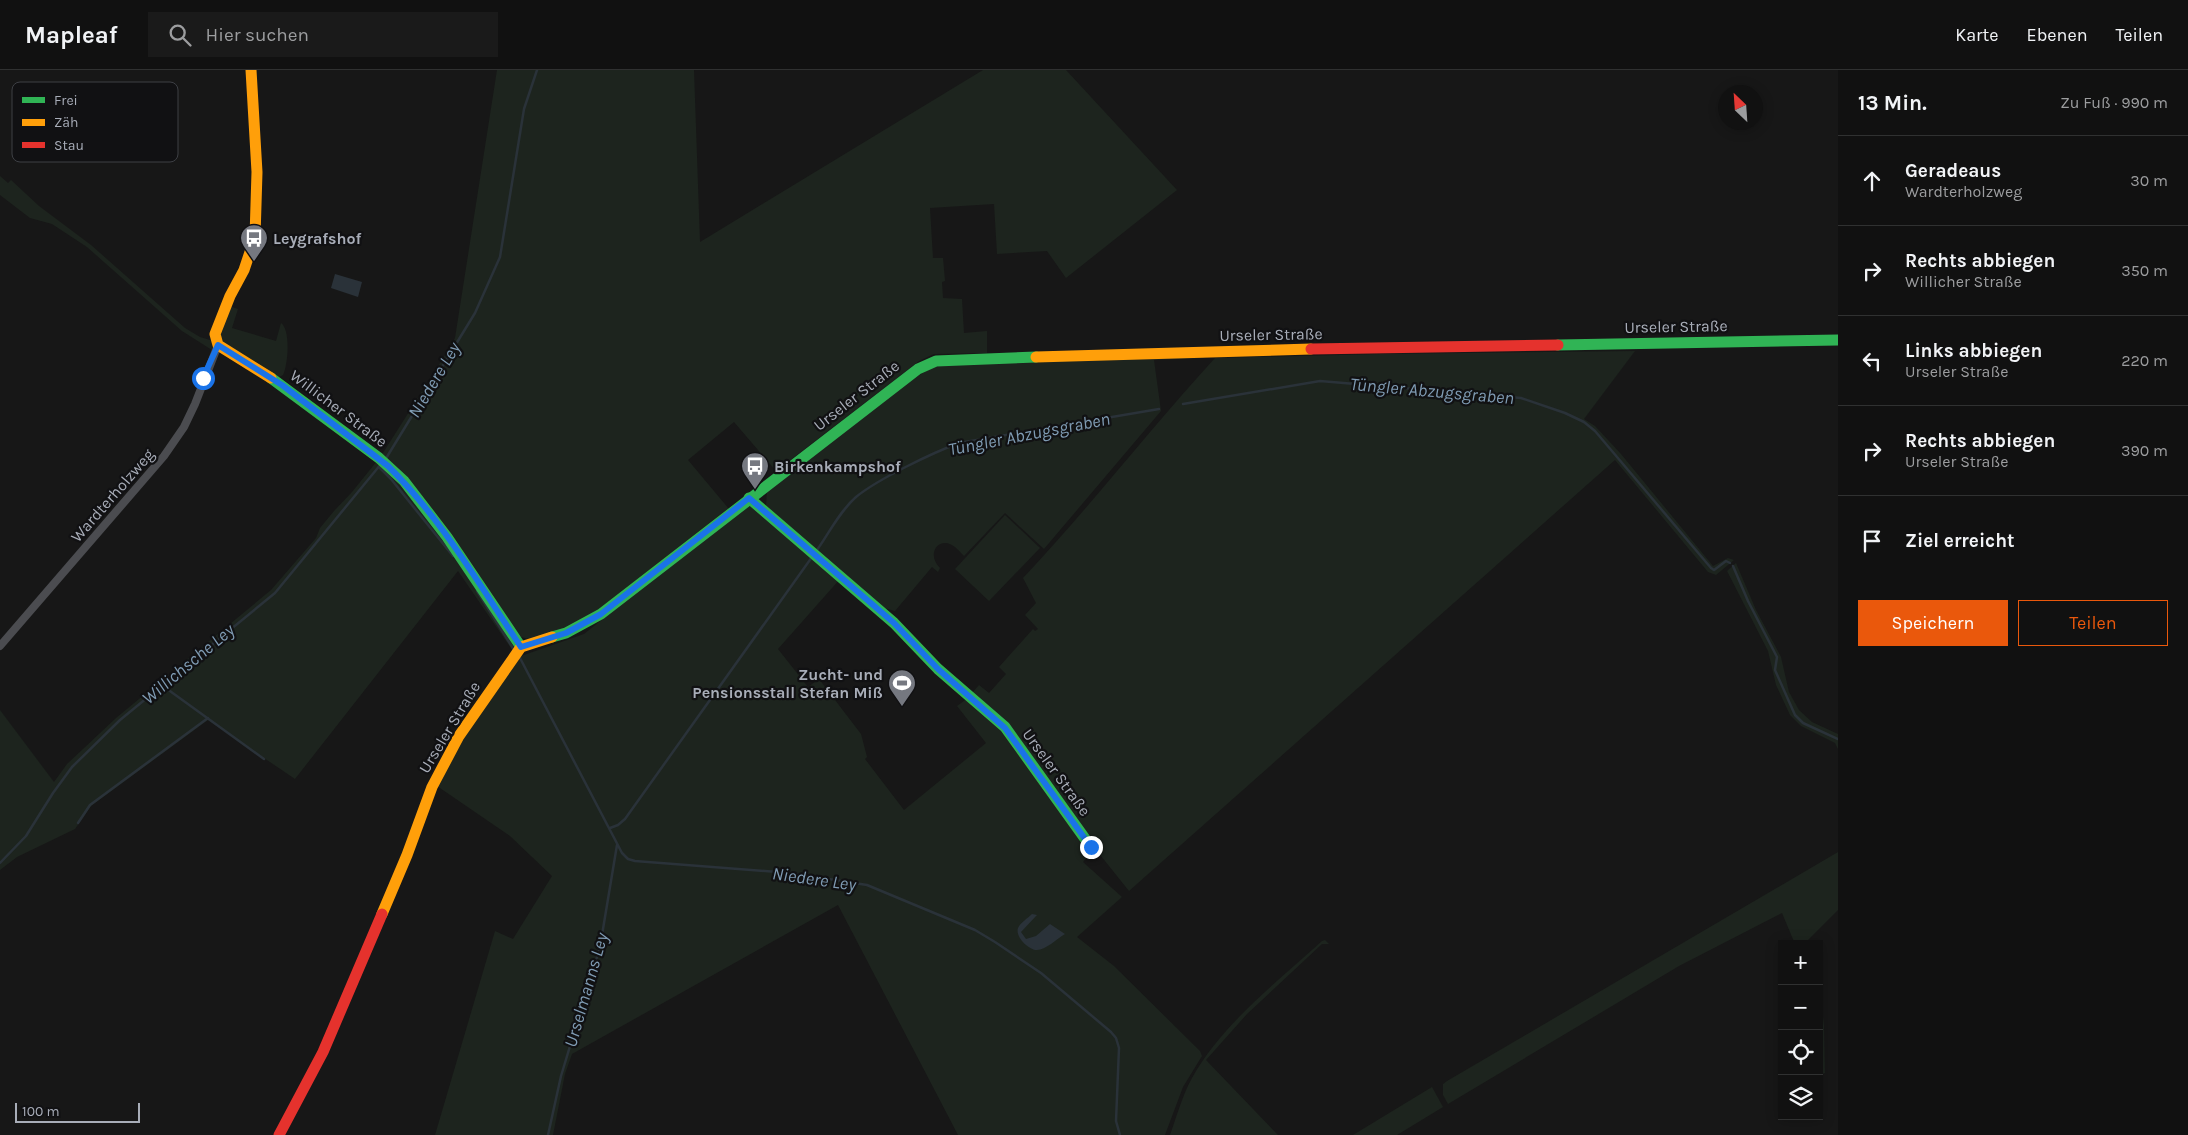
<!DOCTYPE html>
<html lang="de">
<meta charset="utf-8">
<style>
body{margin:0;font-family:Karla,sans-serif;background:#1a1a1a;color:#f1f3f6}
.controls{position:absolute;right:15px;bottom:15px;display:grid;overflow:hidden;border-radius:0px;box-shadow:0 2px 12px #0003}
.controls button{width:45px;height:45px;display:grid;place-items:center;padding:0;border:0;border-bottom:1px solid #303131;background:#111;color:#f1f3f6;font:25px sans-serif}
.compass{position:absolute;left:1718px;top:15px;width:45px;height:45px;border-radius:50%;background:#111;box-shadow:0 2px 12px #0003;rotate:335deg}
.scale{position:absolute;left:15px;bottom:12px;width:125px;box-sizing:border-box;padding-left:5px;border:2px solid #a8adb8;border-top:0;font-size:14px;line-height:18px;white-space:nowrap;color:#a8adb8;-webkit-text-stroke:4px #111113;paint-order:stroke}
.stop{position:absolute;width:15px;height:15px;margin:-11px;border:4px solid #1a73e8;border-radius:50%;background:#fff}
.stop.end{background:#1a73e8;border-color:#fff;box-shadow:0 1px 5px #0008}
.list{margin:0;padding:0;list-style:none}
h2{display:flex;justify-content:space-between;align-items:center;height:65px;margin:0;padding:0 20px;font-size:21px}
h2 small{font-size:16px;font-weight:400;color:#9c9d9f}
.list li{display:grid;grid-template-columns:32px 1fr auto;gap:15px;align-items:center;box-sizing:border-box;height:90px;padding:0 20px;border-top:1px solid #303131}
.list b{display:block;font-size:19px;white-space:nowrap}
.list p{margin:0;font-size:16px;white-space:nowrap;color:#9c9d9f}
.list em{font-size:16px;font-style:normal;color:#9c9d9f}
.actions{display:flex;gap:10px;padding:15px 20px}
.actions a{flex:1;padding:11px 0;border:1px solid #ea580c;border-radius:0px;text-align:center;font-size:18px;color:#ea580c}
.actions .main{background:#ea580c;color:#fff}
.icon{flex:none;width:28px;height:28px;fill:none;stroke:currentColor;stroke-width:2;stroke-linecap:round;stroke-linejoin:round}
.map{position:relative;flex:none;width:1838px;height:1065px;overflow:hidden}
header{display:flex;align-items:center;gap:30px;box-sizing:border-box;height:70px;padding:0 25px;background:#111;border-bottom:1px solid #303131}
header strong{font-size:24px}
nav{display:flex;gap:28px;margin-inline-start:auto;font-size:18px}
.search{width:350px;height:45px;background:#1a1a1a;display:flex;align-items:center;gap:12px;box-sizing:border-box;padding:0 18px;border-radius:0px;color:#9c9d9f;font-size:19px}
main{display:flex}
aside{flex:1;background:#111}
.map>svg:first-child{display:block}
.green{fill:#1d241e}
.water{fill:#2a3239}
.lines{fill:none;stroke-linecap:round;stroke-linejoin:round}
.stream{stroke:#2a3239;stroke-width:2.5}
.street{stroke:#4b4c50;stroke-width:8}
.fast{stroke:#30b455;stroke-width:11}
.slow{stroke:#ff9f0a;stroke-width:11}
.jam{stroke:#e5322d;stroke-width:11}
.route{stroke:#1a73e8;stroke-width:6}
.labels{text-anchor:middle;stroke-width:4.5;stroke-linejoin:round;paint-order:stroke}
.poi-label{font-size:16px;font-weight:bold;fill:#a8adb8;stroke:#111113;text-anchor:start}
.street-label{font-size:16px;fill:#a8adb8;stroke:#111113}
.water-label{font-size:18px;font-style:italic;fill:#7f9bb3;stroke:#111113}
.key{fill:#111113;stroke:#3e4045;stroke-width:1}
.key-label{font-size:14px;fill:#a8adb8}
</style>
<header>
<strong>Mapleaf</strong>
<div class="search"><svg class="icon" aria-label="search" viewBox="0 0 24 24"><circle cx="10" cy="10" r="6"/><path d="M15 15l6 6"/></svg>Hier suchen</div>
<nav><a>Karte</a><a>Ebenen</a><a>Teilen</a></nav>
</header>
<main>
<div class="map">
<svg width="1838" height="1065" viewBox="0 0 1838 1065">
<rect width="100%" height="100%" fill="#171717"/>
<g class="green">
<polygon points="497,0 694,0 700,172 983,0 1066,0 1177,120 1066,208 1047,181 997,184 994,134 930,138 933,188 943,188 945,211 942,212 943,228 962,229 964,263 987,261 987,283 934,284 919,291 776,401 734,352 688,390 729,439 580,554 533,570 521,567 420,436 517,575 513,581 458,501 295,709 208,650 91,736 75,759 17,787 0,800 0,640 54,712 67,694 116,648 271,520 316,468 320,458 334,441 352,422 381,386 447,282 455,268"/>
<polygon points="0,106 8,113 11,110 39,136 91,175 185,258 200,267 210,270 212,268 212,280 182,261 87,177 52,154 30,148 0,125"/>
<path d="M 229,236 L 238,239 L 232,258 L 276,271 L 281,253 C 291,260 288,295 283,305 L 277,308 L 222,275 L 218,265 Z"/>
<path d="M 1635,281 L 1584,349 L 1595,356 L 1621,384 L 1713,496 L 1728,488 L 1734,490 L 1716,505 L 1708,502 L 1615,390 L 1129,821 L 1097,781 L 1010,657 L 971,624 L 979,615 L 989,623 L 1006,604 L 999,597 L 1033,559 L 1035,561 L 1038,559 L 1025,545 L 1036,533 L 1023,508 C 1090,437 1149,360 1215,288 L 1380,284 Z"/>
<path d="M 1203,285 L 1204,288 L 1154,290 L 1161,341 L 1044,479 L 1005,443 L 964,486 C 961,483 957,478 952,475 C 938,467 926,484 940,498 L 938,502 L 932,497 L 895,541 L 880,537 L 766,438 L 767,418 L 883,328 L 937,294 Z"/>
<polygon points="752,434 840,509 778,579 808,617 819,609 861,664 867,687 865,689 904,740 986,673 957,636 968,628 1003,658 1089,779 1090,783 1083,792 1122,827 1077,867 1114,896 1200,981 1202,986 1183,1017 1165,1065 958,1065 838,835 572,984 565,1004 553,1065 435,1065 495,861 513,869 552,806 510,766 437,716 462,667 521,586 584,564 746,435"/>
<polygon points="1005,445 1040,478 989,531 955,499"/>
<polygon points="1736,493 1756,540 1781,587 1789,622 1799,640 1812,652 1838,664 1838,679 1835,673 1801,656 1790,645 1776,615 1768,581 1727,501"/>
<polygon points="1838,782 1838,840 1804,874 1795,874 1782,843 1679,896 1448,1034 1443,1025 1443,1014 1447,1011"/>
<path d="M 1325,870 L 1329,874 L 1322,874 L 1247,944 L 1206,990 L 1278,1065 L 1170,1065 C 1177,1046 1182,1026 1192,1008 C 1223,953 1276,913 1322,871 Z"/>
<polygon points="1819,911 1824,955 1825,1003 1822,1004 1819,1002"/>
<polygon points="1432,1017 1443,1037 1397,1065 1353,1065"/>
</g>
<g class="water">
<polygon points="335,204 362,212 358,227 331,218"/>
<path d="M 1032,844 L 1037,845 L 1021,862 L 1026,869 L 1036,866 L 1050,854 L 1065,864 C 1057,869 1045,880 1037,880 C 1029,880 1015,867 1018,858 C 1020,853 1028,848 1032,844 Z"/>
</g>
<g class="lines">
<g class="stream">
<polyline points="1183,334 1320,311 1521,328 1565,343 1584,352 1595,361 1711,498 1714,500 1726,491 1730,493"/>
<polyline points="385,390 475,243 500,187 524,39 537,0"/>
<polyline points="379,397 391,409 453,486"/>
<path d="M 817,480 C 829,463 840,441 856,427 C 878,409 932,383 959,373 L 1159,339"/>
<polyline points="1733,496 1748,531 1777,587 1775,600 1795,645 1803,653 1838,669"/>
<polyline points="477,521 514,580"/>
<polyline points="520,588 622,783 628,789 635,791 790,803 867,815 975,860 995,872 1041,903 1111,962 1116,968 1119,978 1116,1051 1120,1065"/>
<polyline points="163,616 264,689"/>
<polyline points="78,753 90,735 208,648"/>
<polyline points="610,758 618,755 625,749 812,487"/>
<polyline points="0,793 26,766 53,723 72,697 120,650 275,523 381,394"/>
<polyline points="548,1065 561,1006 600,877 617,775"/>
</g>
<polyline class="street" points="0,576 164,386 184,357 195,334 218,275"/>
<g class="fast">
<polyline points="1558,275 1838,270"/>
<polyline points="271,308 379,388 404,411 447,467 521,577"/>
<polyline points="749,428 894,553 938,599 1005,657 1091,777"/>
<polyline points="552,567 566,563 601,544 918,299 936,291 1036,287"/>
</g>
<g class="slow">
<polyline points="251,0 257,102 255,167 244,200 230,226 215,264 218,275 271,308"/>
<polyline points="1036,287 1311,279"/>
<polyline points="382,844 407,785 432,717 459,666 521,577 552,567"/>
</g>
<g class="jam">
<polyline points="1311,279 1558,275"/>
<polyline points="279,1065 323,982 382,844"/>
</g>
</g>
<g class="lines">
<path class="route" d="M 203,308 L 218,275 L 282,315 L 388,396 C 441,448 480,516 521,577 L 566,563 L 601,544 L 749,428 L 894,553 L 938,599 L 1005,658 L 1091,777"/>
</g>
<defs>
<g id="bus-pin" transform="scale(1.4375)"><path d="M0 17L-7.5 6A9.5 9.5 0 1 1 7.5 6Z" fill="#757880" stroke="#111113"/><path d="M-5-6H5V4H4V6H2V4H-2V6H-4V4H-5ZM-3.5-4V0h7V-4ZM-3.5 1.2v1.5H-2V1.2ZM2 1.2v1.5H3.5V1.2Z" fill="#fff"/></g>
<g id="stadium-pin" transform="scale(1.4375)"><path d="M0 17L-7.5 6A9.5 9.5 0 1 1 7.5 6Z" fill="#757880" stroke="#111113"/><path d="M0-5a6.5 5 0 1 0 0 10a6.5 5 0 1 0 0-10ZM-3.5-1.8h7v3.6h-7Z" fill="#fff"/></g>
</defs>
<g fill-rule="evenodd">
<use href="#bus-pin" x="254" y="168"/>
<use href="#bus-pin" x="755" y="396"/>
<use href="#stadium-pin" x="902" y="613"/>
</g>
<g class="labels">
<g class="poi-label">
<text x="273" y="174">Leygrafshof</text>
<text x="774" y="402">Birkenkampshof</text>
<text x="883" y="610" text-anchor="end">Zucht- und<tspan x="883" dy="18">Pensionsstall Stefan Miß</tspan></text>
</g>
<g class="street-label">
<text transform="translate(1676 256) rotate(-1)" y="6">Urseler Straße</text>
<text transform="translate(1271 264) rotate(-1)" y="6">Urseler Straße</text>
<text transform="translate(856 325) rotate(-38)" y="6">Urseler Straße</text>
<text transform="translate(339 338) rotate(37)" y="6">Willicher Straße</text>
<text transform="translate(112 425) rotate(-49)" y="6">Wardterholzweg</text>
<text transform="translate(449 657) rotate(-59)" y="6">Urseler Straße</text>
<text transform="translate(1057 702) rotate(54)" y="6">Urseler Straße</text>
</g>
<g class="water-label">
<text transform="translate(434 310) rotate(-59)" y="6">Niedere Ley</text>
<text transform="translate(1432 321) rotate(5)" y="6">Tüngler Abzugsgraben</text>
<text transform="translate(1029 364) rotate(-11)" y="6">Tüngler Abzugsgraben</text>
<text transform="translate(188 594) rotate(-40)" y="6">Willichsche Ley</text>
<text transform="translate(814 809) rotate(8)" y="6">Niedere Ley</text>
<text transform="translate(586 920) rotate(-74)" y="6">Urselmanns Ley</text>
</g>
</g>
<rect x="12" y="12" width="166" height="80" rx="8" class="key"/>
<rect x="22" y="27" width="23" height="6" fill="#30b455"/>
<rect x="22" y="49" width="23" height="7" fill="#ff9f0a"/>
<rect x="22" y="72" width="23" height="6" fill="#e5322d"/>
<g class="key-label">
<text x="54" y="35">Frei</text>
<text x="54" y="57">Zäh</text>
<text x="54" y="80">Stau</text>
</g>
</svg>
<div class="controls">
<button>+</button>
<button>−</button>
<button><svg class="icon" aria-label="locate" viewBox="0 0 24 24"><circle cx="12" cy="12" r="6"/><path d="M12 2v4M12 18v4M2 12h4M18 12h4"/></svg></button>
<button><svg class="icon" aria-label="layers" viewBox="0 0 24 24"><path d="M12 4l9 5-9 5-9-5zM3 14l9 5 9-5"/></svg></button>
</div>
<svg class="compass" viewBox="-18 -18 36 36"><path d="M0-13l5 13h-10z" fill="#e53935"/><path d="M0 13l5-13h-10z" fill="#9c9d9f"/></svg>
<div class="scale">100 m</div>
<div class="stop" style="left:203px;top:308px"></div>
<div class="stop end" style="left:1091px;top:777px"></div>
</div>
<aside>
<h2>13 Min.<small>Zu Fuß · 990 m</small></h2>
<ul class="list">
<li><svg class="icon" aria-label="ahead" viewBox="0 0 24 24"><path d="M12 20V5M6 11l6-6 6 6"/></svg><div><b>Geradeaus</b><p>Wardterholzweg</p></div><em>30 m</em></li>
<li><svg class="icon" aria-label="right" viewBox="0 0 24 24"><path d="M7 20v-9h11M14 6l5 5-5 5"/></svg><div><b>Rechts abbiegen</b><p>Willicher Straße</p></div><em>350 m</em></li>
<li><svg class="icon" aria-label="left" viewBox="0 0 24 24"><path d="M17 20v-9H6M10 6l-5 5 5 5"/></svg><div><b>Links abbiegen</b><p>Urseler Straße</p></div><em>220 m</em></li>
<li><svg class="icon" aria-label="right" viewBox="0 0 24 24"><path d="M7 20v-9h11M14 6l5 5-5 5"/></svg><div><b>Rechts abbiegen</b><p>Urseler Straße</p></div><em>390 m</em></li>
<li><svg class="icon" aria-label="arrive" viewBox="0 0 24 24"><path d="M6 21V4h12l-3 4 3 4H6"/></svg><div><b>Ziel erreicht</b></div></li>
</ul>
<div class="actions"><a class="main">Speichern</a><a>Teilen</a></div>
</aside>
</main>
